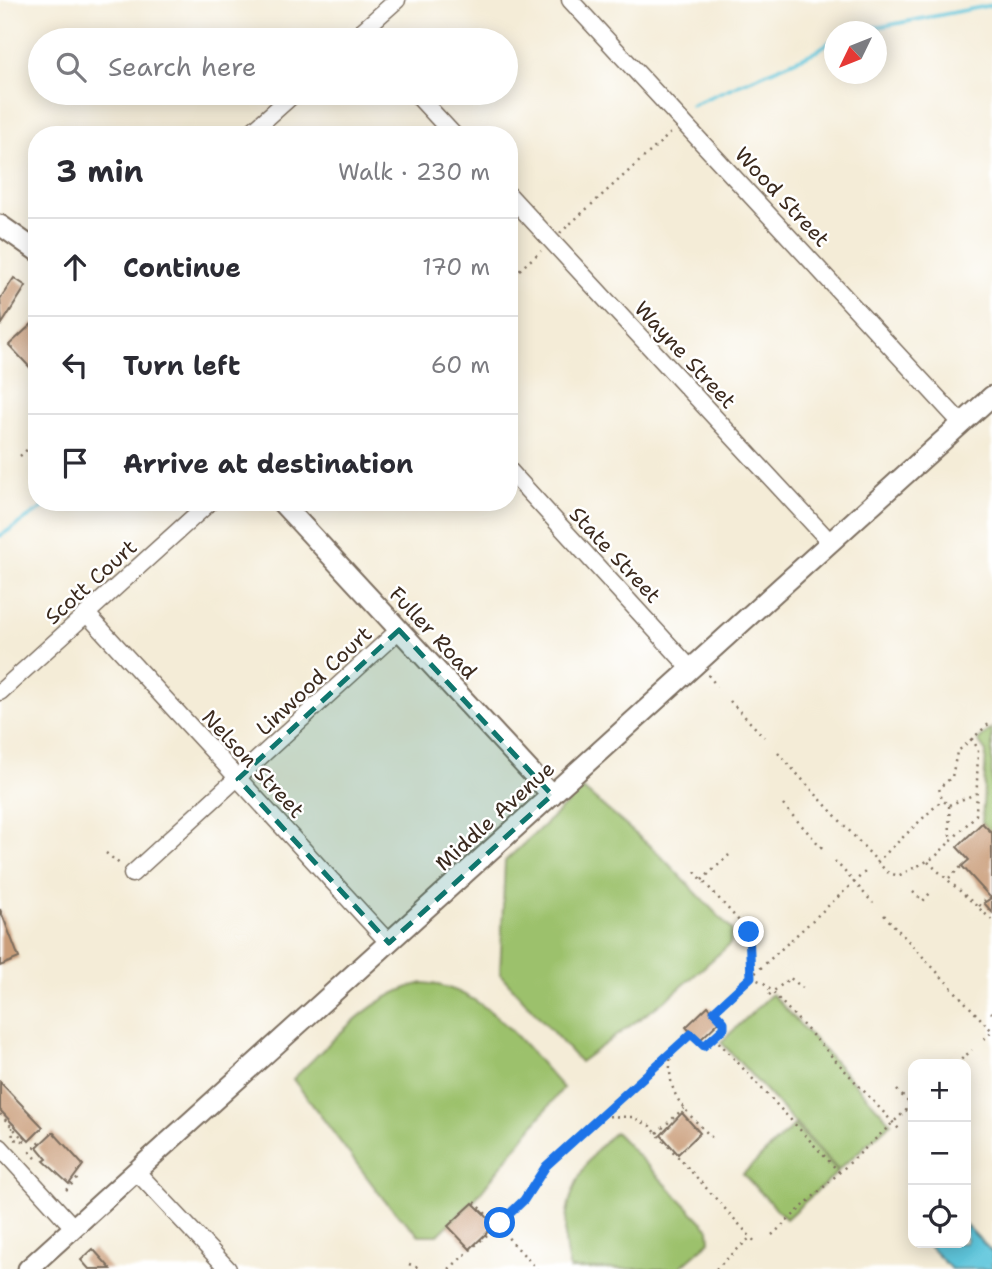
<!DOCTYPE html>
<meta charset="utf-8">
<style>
body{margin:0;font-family:"Shantell Sans",sans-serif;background:#f2f2f3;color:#2b2b33}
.controls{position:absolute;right:21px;bottom:21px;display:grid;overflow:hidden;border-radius:14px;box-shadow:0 4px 18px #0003}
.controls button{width:63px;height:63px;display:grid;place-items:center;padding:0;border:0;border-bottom:2px solid #e1e1e2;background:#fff;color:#2b2b33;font:35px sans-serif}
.compass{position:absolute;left:824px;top:21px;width:63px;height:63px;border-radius:50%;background:#fff;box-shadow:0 4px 18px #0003;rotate:227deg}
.stop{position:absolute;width:21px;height:21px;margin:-16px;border:5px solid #1a73e8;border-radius:50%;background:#fff}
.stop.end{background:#1a73e8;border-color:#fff;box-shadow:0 2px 7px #0008}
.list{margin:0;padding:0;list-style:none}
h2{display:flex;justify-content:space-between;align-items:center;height:91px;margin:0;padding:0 28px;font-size:30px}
h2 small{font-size:23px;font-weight:400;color:#7c7c81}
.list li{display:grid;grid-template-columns:46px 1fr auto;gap:21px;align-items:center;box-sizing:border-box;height:98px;padding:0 28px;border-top:2px solid #e1e1e2}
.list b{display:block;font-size:26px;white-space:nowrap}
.list em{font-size:23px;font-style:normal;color:#7c7c81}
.icon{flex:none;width:38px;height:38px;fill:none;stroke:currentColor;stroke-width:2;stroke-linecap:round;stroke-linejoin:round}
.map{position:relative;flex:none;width:992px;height:1269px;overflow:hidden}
.search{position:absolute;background:#fff;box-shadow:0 4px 18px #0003;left:28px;top:28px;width:490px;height:77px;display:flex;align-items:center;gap:18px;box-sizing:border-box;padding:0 24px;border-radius:38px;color:#7c7c81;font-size:26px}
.panel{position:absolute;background:#fff;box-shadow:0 4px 18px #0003;left:28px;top:126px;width:490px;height:385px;border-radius:28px}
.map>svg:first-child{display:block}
.green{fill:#9cc16c;stroke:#6c7645;stroke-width:2}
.water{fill:#5fc6dc;stroke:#4d787d;stroke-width:2}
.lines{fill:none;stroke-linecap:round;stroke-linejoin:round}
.stream{stroke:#5fc6dc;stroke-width:3.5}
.building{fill:#ca9e7a}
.minor-casing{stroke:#7c6e5f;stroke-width:19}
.tertiary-casing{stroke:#7c6e5f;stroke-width:23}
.path{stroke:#7c6e5f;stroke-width:2.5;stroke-dasharray:2 5;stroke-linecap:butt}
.minor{stroke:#fff;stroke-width:16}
.tertiary{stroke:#fff;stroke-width:19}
.route{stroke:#1a73e8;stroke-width:9}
.marked{fill:#0f766e;fill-opacity:0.2;stroke:#0f766e;stroke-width:5;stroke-dasharray:14 9;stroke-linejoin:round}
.labels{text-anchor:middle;stroke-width:5;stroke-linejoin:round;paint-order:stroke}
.street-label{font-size:21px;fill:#3b2a1e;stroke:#fff}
</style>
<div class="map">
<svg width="992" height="1269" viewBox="0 0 992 1269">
<rect width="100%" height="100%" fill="#fff"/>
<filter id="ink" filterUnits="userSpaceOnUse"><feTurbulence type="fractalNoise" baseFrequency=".0143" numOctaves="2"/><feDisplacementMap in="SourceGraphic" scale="14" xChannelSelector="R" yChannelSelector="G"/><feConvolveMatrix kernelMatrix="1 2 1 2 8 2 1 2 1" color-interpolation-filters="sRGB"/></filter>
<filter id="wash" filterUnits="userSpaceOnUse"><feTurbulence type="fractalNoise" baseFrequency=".00686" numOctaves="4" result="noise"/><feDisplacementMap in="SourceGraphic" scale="28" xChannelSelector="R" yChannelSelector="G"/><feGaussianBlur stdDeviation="1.57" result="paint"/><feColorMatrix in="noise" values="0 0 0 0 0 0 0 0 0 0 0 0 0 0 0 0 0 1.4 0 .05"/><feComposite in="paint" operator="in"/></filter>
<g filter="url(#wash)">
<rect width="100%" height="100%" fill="#f4ecd7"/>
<g class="green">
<polygon points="992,728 992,833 982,823 986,752 978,741"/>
<polygon points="583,789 658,853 732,930 730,944 671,996 580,1062 500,974 505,861"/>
<path d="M 423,983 C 485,987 524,1046 563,1088 L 475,1199 L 438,1235 L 419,1235 L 385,1201 L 293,1079 C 331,1043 370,995 423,983 Z"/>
<polygon points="772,994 891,1123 838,1170 721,1042"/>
<polygon points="794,1125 838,1172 786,1219 743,1174"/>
<path d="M 615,1132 L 709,1229 L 710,1241 L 678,1269 L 570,1269 C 555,1219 575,1165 615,1132 Z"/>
</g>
<polygon class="water" points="966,1225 992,1252 992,1269 951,1269 926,1243 966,1243"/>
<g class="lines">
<g class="stream">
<polyline points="846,32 862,26 879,27 992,5"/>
<polyline points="691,105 815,52 834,39"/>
<polyline points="0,536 52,502"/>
</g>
</g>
<g id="blocks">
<g class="building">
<polygon points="14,278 26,286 2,324 0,299"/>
<polygon points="33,323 37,327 37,375 9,345"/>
<polygon points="982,823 992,833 992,912 984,903 991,898 962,866 969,860 957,847"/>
<polygon points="0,909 19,958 0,966"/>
<polygon points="708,1006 721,1020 699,1041 686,1027"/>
<polygon points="0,1082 43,1127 29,1141 0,1110"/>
<polygon points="682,1113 700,1133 678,1154 661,1135"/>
<polygon points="53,1132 83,1165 69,1184 44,1161 47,1159 37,1147"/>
<polygon points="473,1203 495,1225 470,1249 448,1226"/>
<polygon points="93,1249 111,1269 89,1269 81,1260"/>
</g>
</g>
</g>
<g filter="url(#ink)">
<use href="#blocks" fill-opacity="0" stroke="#7c6e5f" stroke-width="2"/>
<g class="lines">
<g class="minor-casing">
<g id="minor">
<polyline points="570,0 962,424"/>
<polyline points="352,40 397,0"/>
<polyline points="415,93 454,135"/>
<polyline points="248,135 295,93"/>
<polyline points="509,195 831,543"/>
<polyline points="509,470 690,668"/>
<polyline points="87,614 389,943"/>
<polyline points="0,692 210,502"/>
<polyline points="132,874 399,630"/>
<polyline points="0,1147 74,1228"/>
<polyline points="136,1171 228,1269"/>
</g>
</g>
<g class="tertiary-casing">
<g id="tertiary">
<polyline points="0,225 37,251"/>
<polyline points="281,502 552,795"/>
<polyline points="28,1269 992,396"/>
</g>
</g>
<g class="path">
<polyline points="560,233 672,132"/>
<polyline points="509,279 541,251"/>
<polyline points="20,456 37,441"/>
<polyline points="708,675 717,686"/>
<polyline points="730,701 764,737"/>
<polyline points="778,753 887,872 898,876 935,857 976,815 978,749 972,739 992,721"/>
<polyline points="783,805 824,850"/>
<polyline points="949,805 975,794"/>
<polyline points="950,836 949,805 942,800 939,788 952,777 957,752 972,739"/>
<polyline points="106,853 121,865"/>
<polyline points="835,861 873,903"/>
<polyline points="877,862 942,800"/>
<polyline points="928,862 992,920"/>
<polyline points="695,872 749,932 751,977 764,983 899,1129"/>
<polyline points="949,878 961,867"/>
<polyline points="702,880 729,855"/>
<polyline points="913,892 923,901 930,893"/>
<polyline points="979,906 985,900"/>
<polyline points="884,915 992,1031"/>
<polyline points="769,995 790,978 803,988"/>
<polyline points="714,1011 865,872"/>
<polyline points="991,1012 992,1013"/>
<polyline points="714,1037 840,1173"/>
<polyline points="984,1039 991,1032"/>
<path d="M 671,1052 C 665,1098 685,1109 714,1140"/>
<polyline points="956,1064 972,1050"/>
<polyline points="897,1090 912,1106"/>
<polyline points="0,1114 26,1142"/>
<polyline points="602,1116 632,1117 650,1126 757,1244"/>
<polyline points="12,1127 13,1139 23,1141"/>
<polyline points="657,1133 684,1108"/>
<polyline points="36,1158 30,1152 42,1140"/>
<polyline points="66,1190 78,1178"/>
<polyline points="475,1202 537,1269"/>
<polyline points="772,1235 913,1104"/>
<polyline points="409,1264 422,1269"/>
<polyline points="449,1269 515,1210 546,1166 691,1034 703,1046 724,1028 724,1022 712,1009"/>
<polyline points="716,1269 751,1237"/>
</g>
<use href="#minor" class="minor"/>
<use href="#tertiary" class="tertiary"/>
</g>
</g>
<g class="lines" filter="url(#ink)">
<polyline class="route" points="500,1223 524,1200 546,1166 691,1034 704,1046 724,1028 724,1022 714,1011 751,977 749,932"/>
</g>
<path class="marked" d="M 399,630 L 552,795 L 389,943 L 238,779 Z"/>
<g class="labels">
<g class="street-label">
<text transform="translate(782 197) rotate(47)" y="7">Wood Street</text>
<text transform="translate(685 355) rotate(47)" y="7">Wayne Street</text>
<text transform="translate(615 555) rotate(47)" y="7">State Street</text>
<text transform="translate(91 582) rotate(-42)" y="7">Scott Court</text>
<text transform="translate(433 633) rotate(47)" y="7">Fuller Road</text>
<text transform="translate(314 681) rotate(-43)" y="7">Linwood Court</text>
<text transform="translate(253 764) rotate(47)" y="7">Nelson Street</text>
<text transform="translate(495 816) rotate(-42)" y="7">Middle Avenue</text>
</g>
</g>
</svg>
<div class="controls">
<button>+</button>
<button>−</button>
<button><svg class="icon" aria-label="locate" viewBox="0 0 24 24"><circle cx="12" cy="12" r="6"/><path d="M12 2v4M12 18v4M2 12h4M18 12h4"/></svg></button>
</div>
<svg class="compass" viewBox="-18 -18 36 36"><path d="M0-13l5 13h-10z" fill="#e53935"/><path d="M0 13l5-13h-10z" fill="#7c7c81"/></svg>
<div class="stop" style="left:500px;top:1223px"></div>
<div class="stop end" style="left:749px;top:932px"></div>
<div class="search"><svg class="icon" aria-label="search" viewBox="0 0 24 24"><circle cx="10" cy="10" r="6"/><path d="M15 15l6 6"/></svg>Search here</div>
<section class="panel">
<h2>3 min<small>Walk · 230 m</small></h2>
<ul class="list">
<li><svg class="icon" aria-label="ahead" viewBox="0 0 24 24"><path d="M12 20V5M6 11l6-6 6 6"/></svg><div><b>Continue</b></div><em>170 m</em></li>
<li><svg class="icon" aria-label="left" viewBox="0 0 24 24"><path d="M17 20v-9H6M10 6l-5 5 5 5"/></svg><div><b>Turn left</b></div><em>60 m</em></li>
<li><svg class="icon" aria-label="arrive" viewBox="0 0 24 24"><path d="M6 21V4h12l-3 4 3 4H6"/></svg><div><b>Arrive at destination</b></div></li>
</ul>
</section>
</div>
